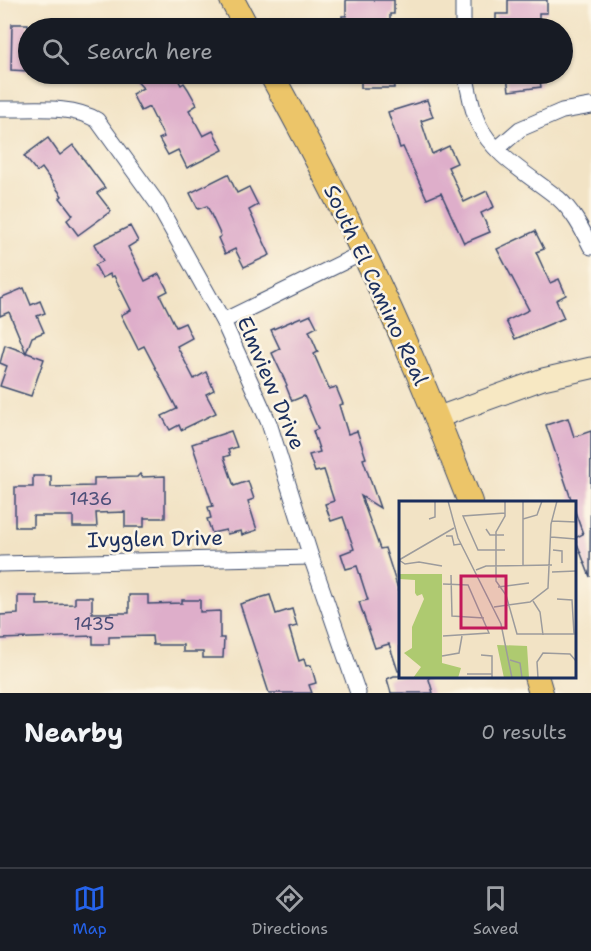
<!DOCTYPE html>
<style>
body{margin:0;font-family:"Shantell Sans",sans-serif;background:#20242c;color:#f1f3f6}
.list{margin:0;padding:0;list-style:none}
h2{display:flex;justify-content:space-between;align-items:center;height:78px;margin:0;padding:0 24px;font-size:26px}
h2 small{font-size:20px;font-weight:400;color:#9ea1a6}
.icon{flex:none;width:33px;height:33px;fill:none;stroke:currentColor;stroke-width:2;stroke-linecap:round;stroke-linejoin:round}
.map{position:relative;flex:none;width:591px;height:693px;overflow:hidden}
.search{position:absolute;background:#171b24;box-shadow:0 2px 4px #0004;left:18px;right:18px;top:18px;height:66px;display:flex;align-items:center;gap:15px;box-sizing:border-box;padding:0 21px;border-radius:33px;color:#9ea1a6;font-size:22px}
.sheet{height:174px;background:#171b24}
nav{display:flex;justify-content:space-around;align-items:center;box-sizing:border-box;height:84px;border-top:2px solid #363941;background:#171b24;font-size:16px;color:#9ea1a6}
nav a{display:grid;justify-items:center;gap:3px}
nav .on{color:#2563eb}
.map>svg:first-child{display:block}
.building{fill:#deaeca}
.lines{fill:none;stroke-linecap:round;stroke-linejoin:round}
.street-casing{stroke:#3b4a6d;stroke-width:17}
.secondary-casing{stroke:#3b4a6d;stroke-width:23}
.primary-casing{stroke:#3b4a6d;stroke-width:26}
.street{stroke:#fff;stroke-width:15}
.secondary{stroke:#f7e8c3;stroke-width:21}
.primary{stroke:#ecc569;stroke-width:24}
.labels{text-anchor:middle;stroke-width:5;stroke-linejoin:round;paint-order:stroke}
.number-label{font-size:18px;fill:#4c4f79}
.street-label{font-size:21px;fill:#1b2f5e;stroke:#fcf5e5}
.inset-road{fill:none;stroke:#9c9b9c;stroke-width:1.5}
.view{fill:#c2185b;fill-opacity:0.15;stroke:#c2185b;stroke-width:3}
.inset-edge{fill:none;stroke:#1b2f5e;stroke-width:3}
</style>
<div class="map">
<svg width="591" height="693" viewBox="0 0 591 693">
<rect width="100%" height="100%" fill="#fcf5e5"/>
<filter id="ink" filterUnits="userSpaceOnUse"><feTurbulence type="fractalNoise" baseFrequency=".0167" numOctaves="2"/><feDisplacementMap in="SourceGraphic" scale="12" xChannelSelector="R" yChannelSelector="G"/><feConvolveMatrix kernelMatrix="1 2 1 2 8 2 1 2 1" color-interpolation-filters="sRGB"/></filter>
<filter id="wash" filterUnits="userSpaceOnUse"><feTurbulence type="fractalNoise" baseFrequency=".008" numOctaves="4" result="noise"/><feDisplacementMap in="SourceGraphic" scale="24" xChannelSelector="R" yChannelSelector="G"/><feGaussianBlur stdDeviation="1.35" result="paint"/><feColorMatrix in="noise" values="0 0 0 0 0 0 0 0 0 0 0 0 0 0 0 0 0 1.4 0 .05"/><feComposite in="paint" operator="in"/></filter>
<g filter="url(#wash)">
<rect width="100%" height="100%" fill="#f2e3c5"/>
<g id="blocks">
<g class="building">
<polygon points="346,0 394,0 394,14 390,14 390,28 342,28 342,16 346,16"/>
<polygon points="508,0 547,0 547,13 539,13 539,28 496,28 496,14 508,14"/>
<polygon points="12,24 28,24 28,71 11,70"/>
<polygon points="130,74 175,74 181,85 184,83 188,89 197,105 189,110 203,136 213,131 223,150 187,168 178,150 168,155 159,139 164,137 149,107 141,111 132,94 143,88"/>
<polygon points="361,74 394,75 394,88 361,88"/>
<polygon points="512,74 539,74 541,87 509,91 507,77 512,76"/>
<polygon points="427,100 433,117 421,121 432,154 449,146 457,163 448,167 464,202 487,191 494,207 481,213 490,232 464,243 441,193 427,199 403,147 400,148 388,112"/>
<polygon points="48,138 60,155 73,145 105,188 97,193 111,211 78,235 67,220 73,215 60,198 62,196 42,168 37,172 24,156"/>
<polygon points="228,174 237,193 249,187 258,205 249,210 270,255 244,267 235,249 225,254 218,238 221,236 207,206 198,209 190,193"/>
<polygon points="130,226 138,241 128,247 145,281 159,274 168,291 160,295 176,327 185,323 192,338 177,346 194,379 206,372 214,390 206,394 216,413 181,430 179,425 170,430 162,416 177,409 144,346 138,349 121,315 131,310 114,276 111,277 110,274 102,278 95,265 103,261 94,244"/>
<polygon points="535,231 544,249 536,252 550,283 559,279 566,295 556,300 564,318 515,339 506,321 529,310 497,249"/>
<polygon points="24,288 31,305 40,301 45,313 37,316 44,332 32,337 26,353 9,312 0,316 0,298"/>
<polygon points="311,315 317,327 309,331 318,352 314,354 329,389 336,387 343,404 339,405 348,434 357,431 366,458 363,459 380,508 361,496 380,549 385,548 400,595 400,671 398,671 389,644 375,648 359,602 368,600 357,566 346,569 341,554 354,549 343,517 331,521 325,504 334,501 324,470 315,472 309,455 320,452 313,431 318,429 304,396 292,401 286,386 287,385 272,353 280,349 271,330 301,317 302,319"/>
<polygon points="5,345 44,359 31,396 0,386 7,366 0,363"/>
<polygon points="568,418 574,437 591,431 590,577 575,538 583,534 574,509 574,502 572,502 546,425"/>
<polygon points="231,431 237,447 228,450 230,455 224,457 234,486 248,481 254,499 248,501 257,530 242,535 241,531 227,534 226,530 212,533 207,519 211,518 208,507 213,506 192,444"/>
<polygon points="140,474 142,477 165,476 165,518 144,518 144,527 125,527 125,512 96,513 97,527 73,527 73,516 33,516 33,527 15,527 15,487 33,487 33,476 51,476 51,487 94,486 94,478 137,477"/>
<polygon points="129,595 148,595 148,604 182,603 182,600 200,600 200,612 220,611 220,638 224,638 223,658 203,658 203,652 183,652 183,645 153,645 152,636 109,637 109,644 93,644 93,636 0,639 0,615 18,614 18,596 37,596 37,605 75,604 75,597 92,597 92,613 129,613"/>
<polygon points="270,595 276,614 292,609 297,626 289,628 299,661 304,659 306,666 311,665 316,683 309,685 312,693 269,693 240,604"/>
<polygon points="394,676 428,676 433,693 391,693 387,679"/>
</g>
</g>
</g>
<g filter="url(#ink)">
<use href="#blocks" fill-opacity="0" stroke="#3b4a6d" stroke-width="1.5"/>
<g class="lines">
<g class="street-casing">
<g id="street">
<polyline points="463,0 463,28"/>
<path d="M 465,74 C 469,89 471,108 478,123 C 493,156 531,176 558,198 C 573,211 582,229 591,247"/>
<path d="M 0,109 C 31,110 70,104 97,120 L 157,203 L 223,321 L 269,423 L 311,557 L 358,693"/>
<polyline points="497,149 520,129 562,111 591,106"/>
<polyline points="223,321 364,252"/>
<polyline points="0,564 311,557"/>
</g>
</g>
<g class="secondary-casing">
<polyline id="secondary" points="436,418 543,379 591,368"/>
</g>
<g class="primary-casing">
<g id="primary">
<polyline points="232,0 247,28"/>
<path d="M 271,74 C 322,167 370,261 412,359 C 433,406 451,455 470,502"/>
<polyline points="536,676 541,693"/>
</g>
</g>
<use href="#street" class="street"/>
<use href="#secondary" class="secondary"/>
<use href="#primary" class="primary"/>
</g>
</g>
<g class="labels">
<g class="number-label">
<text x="91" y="505">1436</text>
<text x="94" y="630">1435</text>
</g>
<g class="street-label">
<text transform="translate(376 285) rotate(65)" y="7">South El Camino Real</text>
<text transform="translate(271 383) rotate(67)" y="7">Elmview Drive</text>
<text transform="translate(155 539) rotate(-1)" y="7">Ivyglen Drive</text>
</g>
</g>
<g transform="translate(399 501)">
<rect width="177" height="177" fill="#f2e3c5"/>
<path d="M 0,73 L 43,73 L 43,162 L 62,167 L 59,177 L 14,177 L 22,166 L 5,152 L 13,147 L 13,126 L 25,98 L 23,93 L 18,95 L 16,92 L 16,79 L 0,78 ZM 98,144 L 128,145 L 130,177 L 105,177 Z" fill="#aeca70"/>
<path class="inset-road" d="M 49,0 L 59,37 L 102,123 L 113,177M 106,0 L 106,15 L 97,31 L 97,80 L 107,94 L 118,133 L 175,133 L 173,99 L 158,98M 124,0 L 124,64M 106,12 L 64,15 L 79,49 L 106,49M 30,18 L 36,16 L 36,0M 124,18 L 138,14 L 143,0M 153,20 L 177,21M 176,21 L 177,0M 87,28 L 91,34 L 105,34M 47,35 L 53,35 L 55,44 L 62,43M 152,36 L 177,38M 154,49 L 163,50 L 163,62M 0,59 L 6,63 L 20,61 L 43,65M 0,59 L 55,27M 77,69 L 87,65 L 153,64M 153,71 L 177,70M 52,74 L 53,115 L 85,117M 99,86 L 130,82M 134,100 L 141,111 L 144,134M 95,106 L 131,101 L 149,87 L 152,23 L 158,0M 44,135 L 90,132 L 69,84 L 44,83M 82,154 L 93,155 L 93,177M 43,155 L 60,152 L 63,135M 111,159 L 121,162 L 123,177M 68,173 L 93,173M 139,177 L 138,161 L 144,152 L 171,153 L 177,160"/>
<path class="view" d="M 62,75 L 107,75 L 107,127 L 62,127 Z"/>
<rect width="177" height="177" class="inset-edge"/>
</g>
</svg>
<div class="search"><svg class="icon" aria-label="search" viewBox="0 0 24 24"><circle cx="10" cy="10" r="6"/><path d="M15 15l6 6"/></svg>Search here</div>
</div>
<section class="sheet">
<h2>Nearby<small>0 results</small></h2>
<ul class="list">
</ul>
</section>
<nav>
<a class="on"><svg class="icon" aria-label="map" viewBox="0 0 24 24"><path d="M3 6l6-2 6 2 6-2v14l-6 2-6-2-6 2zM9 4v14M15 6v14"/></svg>Map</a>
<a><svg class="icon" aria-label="directions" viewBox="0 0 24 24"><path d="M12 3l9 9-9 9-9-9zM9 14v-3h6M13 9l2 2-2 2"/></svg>Directions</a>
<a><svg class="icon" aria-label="saved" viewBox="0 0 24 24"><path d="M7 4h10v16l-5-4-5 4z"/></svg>Saved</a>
</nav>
